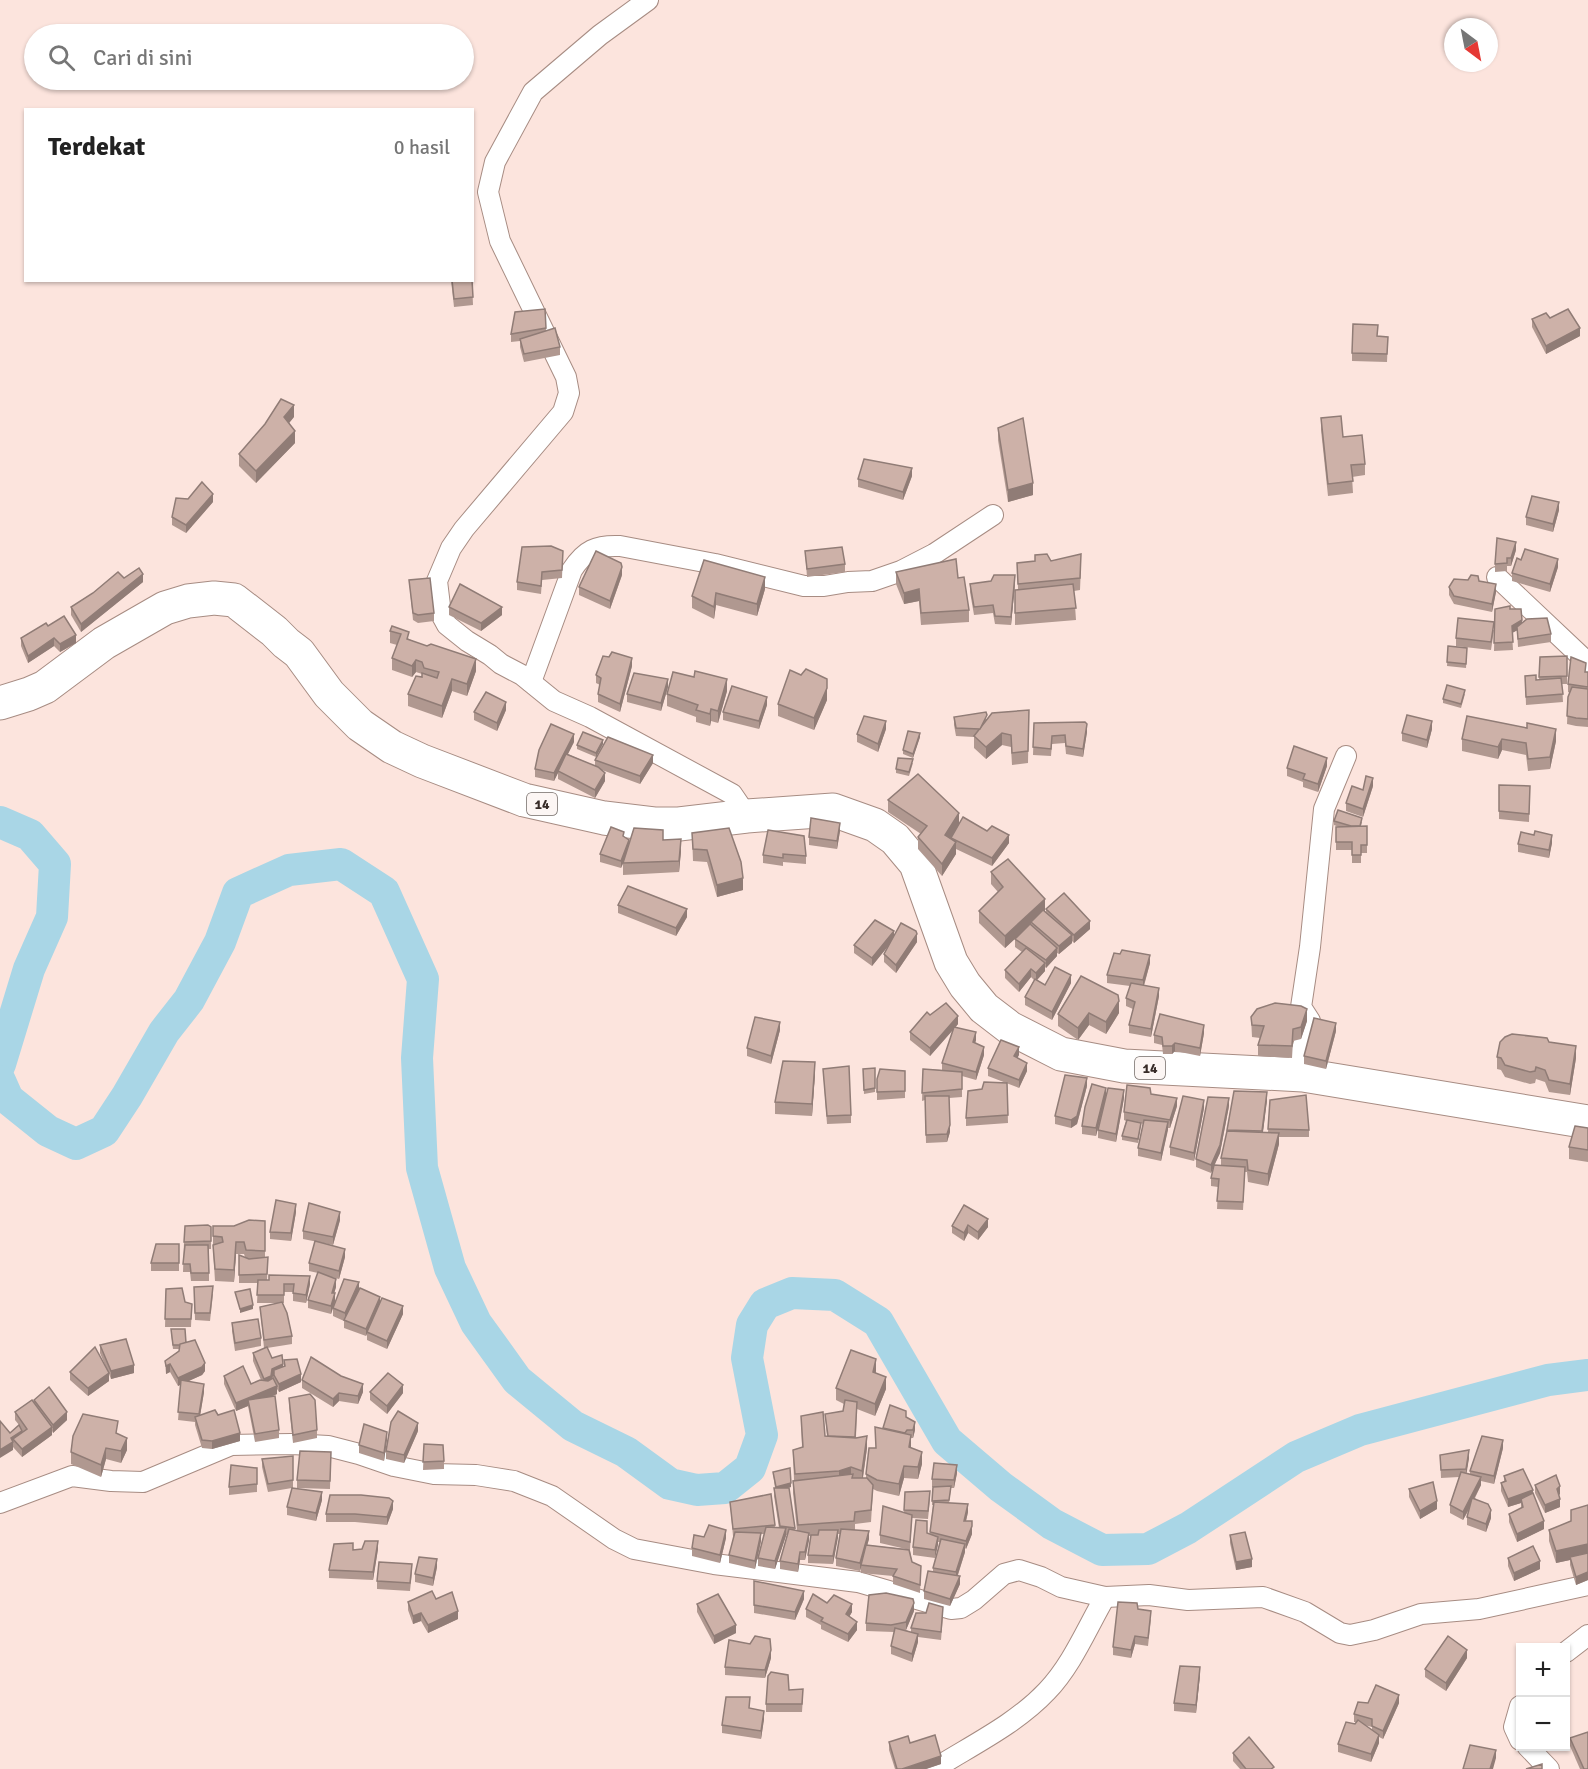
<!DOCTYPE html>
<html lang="id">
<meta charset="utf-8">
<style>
body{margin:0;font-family:Signika,sans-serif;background:#f6f6f6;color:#222}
.controls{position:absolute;right:18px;bottom:18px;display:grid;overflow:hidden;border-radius:0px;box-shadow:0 2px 4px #0004}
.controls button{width:54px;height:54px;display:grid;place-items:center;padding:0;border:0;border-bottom:2px solid #e0e0e0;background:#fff;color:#222;font:30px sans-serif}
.compass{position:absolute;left:1444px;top:18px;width:54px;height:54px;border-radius:50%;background:#fff;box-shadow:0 2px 4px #0004;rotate:148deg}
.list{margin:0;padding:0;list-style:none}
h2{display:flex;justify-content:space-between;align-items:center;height:78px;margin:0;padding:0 24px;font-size:26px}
h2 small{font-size:20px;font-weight:400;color:#767676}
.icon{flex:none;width:33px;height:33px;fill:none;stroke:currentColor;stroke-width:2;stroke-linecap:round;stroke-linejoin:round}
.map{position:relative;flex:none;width:1588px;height:1769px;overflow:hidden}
.search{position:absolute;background:#fff;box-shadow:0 2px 4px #0004;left:24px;top:24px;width:450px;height:66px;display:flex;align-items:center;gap:15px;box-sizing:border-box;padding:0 21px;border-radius:33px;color:#767676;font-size:22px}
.panel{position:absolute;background:#fff;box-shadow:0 2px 4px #0004;left:24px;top:108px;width:450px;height:174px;border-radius:0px}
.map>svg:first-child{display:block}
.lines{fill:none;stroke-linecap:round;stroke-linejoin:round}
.river{stroke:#a9d6e6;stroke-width:32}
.street-casing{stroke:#a78c83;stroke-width:22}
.highway-casing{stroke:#a78c83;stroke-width:35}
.street{stroke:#fff;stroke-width:20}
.highway{stroke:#fff;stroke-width:33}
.wall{fill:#b09890;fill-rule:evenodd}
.shaded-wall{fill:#907c76}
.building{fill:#cdb1a8;stroke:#907c76;stroke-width:1.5}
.labels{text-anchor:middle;stroke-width:4.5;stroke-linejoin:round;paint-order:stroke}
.shield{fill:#fcf6f4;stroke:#726965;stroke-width:1.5}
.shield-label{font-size:14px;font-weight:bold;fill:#372c28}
</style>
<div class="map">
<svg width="1588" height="1769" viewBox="0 0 1588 1769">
<rect width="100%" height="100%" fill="#fce4dd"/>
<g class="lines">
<g class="river">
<polyline points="0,822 30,835 55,864 52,917 29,969 0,1064"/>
<polyline points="0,1081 8,1099 48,1131 76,1144 104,1131 127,1096 164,1032 189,1000 220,942 238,893 289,870 341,864 384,892 423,979 417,1058 422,1168 450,1268 476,1323 517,1380 573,1426 626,1452 670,1484 697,1490 725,1488 750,1468 762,1435 747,1358 752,1325 765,1304 792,1293 835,1295 878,1322 947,1441 1001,1487 1052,1524 1102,1550 1148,1549 1188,1528 1296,1457 1360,1430 1548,1380 1588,1375"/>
</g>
<g class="street-casing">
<g id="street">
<polyline points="648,0 600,35 533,92 495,162 488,192 500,241 566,377 569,393 563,412 464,529 451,548 437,581 441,614 447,625 467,641 490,655 501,664 522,675 554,701 590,717 732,794 747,816"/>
<polyline points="1497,577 1588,663"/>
<path d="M 531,682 L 572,570 C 585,550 596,545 620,546 L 715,564 L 804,586 L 824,586 L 848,582 L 872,581 L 901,571 L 934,554 L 993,515"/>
<polyline points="1295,1075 1310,1021 1301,1007 1310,947 1324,809 1346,756"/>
<polyline points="0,1503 72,1476 111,1481 143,1482 231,1445 292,1444 328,1446 359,1454 394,1466 434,1474 476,1475 514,1481 552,1496 614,1539 634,1549 714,1564 858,1582 951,1609 961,1608 974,1600 1004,1574 1019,1570 1041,1577 1061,1587 1105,1597 1149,1595 1188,1600 1263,1597 1305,1612 1340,1633 1350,1635 1374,1630 1421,1614 1479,1609 1588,1585"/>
<polyline points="1566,1652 1588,1635"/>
<polyline points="1520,1706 1514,1727 1520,1740"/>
<polyline points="1527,1746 1549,1769"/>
<path d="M 934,1769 C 972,1745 1016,1724 1047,1691 C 1072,1665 1087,1628 1105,1597"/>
</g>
</g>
<g class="highway-casing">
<polyline id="highway" points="0,703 29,694 45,687 104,643 165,608 188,601 214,598 234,600 274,631 286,643 299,653 329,694 360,725 392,747 422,761 524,800 604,818 654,824 679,824 747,816 833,810 875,825 895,839 916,864 951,962 965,985 984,1008 1010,1028 1061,1054 1124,1066 1303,1075 1588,1122"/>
</g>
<use href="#street" class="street"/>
<use href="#highway" class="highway"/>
</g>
<g class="wall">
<polygon points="451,280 472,280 473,305 454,307"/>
<polygon points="545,309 546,331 560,347 560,355 524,362 520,347 520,341 511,342 511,334"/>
<polygon points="1550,318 1580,336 1546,354 1532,327 1532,319"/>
<polygon points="1378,336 1388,337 1387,362 1352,361 1352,353"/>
<polygon points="294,417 289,423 295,443 256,483 239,466 239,454"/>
<polygon points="1321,418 1343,437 1365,464 1365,475 1352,477 1353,493 1328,496 1321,430"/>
<polygon points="998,428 1033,495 1008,502 998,440"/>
<polygon points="912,476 903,500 858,487 858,479"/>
<polygon points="213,502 186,533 172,525 172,517"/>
<polygon points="1559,510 1553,532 1526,525 1526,517"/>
<polygon points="1516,550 1511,566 1507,566 1507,571 1495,572 1495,564"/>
<polygon points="563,551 562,578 542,580 541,594 517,590 517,582"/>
<polygon points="805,551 845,564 845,572 807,577"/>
<polygon points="1051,561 1081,566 1080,590 1074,591 1076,620 1015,625 1015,590 1018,589 1017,563"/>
<polygon points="1558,567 1550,592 1512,581 1512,573"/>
<polygon points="896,572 958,578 969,610 969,622 921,625 919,601 904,604 896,584"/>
<polygon points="622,575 610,609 579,595 579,587"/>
<polygon points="765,577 765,589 757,616 716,605 714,619 692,608 692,596"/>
<polygon points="124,578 143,582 81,632 71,615 71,607 93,593"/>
<polygon points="409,580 434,613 434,621 418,623 413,620"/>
<polygon points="991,581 1015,583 1011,625 995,624 993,613 974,615 970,592 970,584"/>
<polygon points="1479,581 1496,592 1492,612 1454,604 1449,595 1449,587"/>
<polygon points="449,607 502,615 481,631 449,615"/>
<polygon points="1495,609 1510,609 1522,623 1551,634 1551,642 1518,647 1517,630 1512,633 1513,650 1494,651"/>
<polygon points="48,626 76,643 60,652 54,646 28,663 21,646 21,638"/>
<polygon points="392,626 409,639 476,671 467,696 452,691 442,718 408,706 408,694 422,677 422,674 416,672 412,677 392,670 392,658 397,645 390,643 390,631"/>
<polygon points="1494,630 1491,650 1456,646 1456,638"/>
<polygon points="1448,646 1467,648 1466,668 1447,666"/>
<polygon points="1540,657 1567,676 1567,684 1562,684 1563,702 1526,705 1525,676 1536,680 1539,680"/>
<polygon points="632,666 620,712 598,702 598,694 600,685 596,683 596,675"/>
<polygon points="1586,672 1588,672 1588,727 1576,726 1567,724 1568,697 1570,693 1568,692 1568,684"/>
<polygon points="668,687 661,711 627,702 627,694"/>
<polygon points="727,691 718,723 711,721 710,726 696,722 696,717 667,706 667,694"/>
<polygon points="827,691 827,700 814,730 778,716 778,704"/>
<polygon points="1465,694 1461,708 1443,703 1443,699"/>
<polygon points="767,705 759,729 723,720 723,712"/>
<polygon points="506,710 497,731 474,720 474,712"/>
<polygon points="1029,710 1028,763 1012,765 1011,747 1002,745 986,759 974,748 974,737 956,736 954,725 954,717 987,719"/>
<polygon points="1467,716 1556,741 1550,769 1528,771 1526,755 1502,750 1498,759 1462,751 1462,739"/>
<polygon points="1034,723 1087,732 1083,757 1066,754 1065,743 1052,744 1051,756 1033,755"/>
<polygon points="886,729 878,752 857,742 857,734"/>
<polygon points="1432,729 1427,748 1402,741 1402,733"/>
<polygon points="920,737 913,758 903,754 903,750"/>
<polygon points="574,742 568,754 595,766 595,760 596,757 577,749 577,745 603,744 597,755 653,763 640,784 602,770 605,781 595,798 558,779 558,772 554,781 535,777 535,769"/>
<polygon points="913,763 909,776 896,773 896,769"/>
<polygon points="1327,766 1318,792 1303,787 1303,782 1287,776 1287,768"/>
<polygon points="1499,785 1530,786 1529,822 1499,819"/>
<polygon points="1373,786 1363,817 1346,811 1346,803"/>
<polygon points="888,800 959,824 1009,843 992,866 956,849 956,854 942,876 918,849 918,837 921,834 888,812"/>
<polygon points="1334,821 1362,822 1361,826 1367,826 1367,853 1361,853 1361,863 1352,863 1352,850 1336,850 1336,827 1339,827 1334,825"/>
<polygon points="768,830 806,856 806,864 783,862 783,866 763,863 763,855"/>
<polygon points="840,831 837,849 809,845 809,837"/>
<polygon points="692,833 743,890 717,897 707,862 693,861"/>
<polygon points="624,837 629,844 681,851 679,872 623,875 623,864 621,868 600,862 600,854"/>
<polygon points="1552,843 1549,858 1518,852 1518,844"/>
<polygon points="991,872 1046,912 1046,909 1090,929 1074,943 1072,941 1072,943 1059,954 1057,953 1057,956 1046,968 1045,967 1045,971 1037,980 1045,985 1071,983 1052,1020 1025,1005 1025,997 1034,980 1031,977 1019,992 1005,978 1005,970 1022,952 1015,947 1015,939 1019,935 1005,948 979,923 979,911 998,892 991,884"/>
<polygon points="618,905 687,917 676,936 618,913"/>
<polygon points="894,936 917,942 896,973 884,962 884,954 888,946 872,966 854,953 854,945"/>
<polygon points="1150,963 1144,986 1159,996 1151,1037 1129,1033 1129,1025 1133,1009 1126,1006 1126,998 1130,986 1107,983 1107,975"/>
<polygon points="1081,976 1119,1013 1106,1034 1089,1025 1078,1040 1058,1026 1058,1014"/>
<polygon points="930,1015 958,1024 955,1028 976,1040 975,1043 984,1055 976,1080 962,1076 962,1097 949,1098 950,1132 947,1142 926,1143 925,1100 922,1101 923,1069 942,1070 942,1063 953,1030 930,1056 910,1040 910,1032"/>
<polygon points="1251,1017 1307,1021 1301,1039 1293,1041 1292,1058 1258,1056 1258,1045 1260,1038 1252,1037"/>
<polygon points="780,1030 771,1064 747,1056 747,1048"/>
<polygon points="1336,1031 1326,1069 1304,1064 1304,1056"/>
<polygon points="1204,1033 1200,1056 1175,1051 1172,1054 1163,1054 1162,1045 1154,1043 1154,1035"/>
<polygon points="1549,1042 1576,1058 1570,1095 1549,1092 1545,1082 1536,1079 1535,1083 1530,1084 1505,1077 1501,1070 1497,1069 1497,1057"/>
<polygon points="1019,1055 1017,1058 1027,1071 1019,1088 988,1076 988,1068"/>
<polygon points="875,1068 875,1092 864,1094 863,1069"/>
<polygon points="823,1069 851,1115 851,1123 827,1124"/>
<polygon points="905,1071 905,1098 877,1100 877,1079"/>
<polygon points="815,1074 812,1116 775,1114 775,1102"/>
<polygon points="1007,1083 1008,1123 966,1126 966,1118"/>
<polygon points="1087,1086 1077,1124 1071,1128 1055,1124 1055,1116"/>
<polygon points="1151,1094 1177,1106 1170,1128 1168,1128 1161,1161 1138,1156 1138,1148 1143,1124 1141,1123 1138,1143 1122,1140 1122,1136 1126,1121 1124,1120 1124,1112"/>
<polygon points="1106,1096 1096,1136 1082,1134 1082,1126"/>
<polygon points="1124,1098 1116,1142 1098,1138 1098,1130"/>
<polygon points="1267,1100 1263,1132 1268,1132 1270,1100 1309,1130 1309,1137 1279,1137 1279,1144 1268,1186 1248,1182 1247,1172 1245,1172 1243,1210 1217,1209 1218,1187 1211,1186 1211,1178 1214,1165 1211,1173 1196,1167 1196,1159 1229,1106 1220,1153 1214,1165 1221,1165 1221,1158 1227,1135 1227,1130"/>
<polygon points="1204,1108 1194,1161 1170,1155 1170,1147"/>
<polygon points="1588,1128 1588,1162 1569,1159 1569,1147"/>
<polygon points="964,1205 988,1227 978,1240 968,1233 964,1241 952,1233 952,1226"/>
<polygon points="296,1212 291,1241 270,1239 270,1232"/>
<polygon points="340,1220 333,1245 303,1239 303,1231"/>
<polygon points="265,1221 265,1257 268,1257 267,1280 310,1284 306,1303 293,1301 293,1292 284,1292 284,1303 283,1303 292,1336 292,1344 267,1348 272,1358 283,1367 284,1366 284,1360 301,1382 279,1392 277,1389 277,1394 273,1396 279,1430 279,1438 255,1442 248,1406 236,1411 224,1384 224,1376 251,1384 261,1380 253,1361 253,1353 266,1348 264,1348 260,1307 278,1303 257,1303 258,1283 239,1283 239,1255 245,1257 244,1254 236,1254 234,1282 215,1281 213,1248 213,1226 234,1226"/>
<polygon points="211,1227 211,1249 209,1249 209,1281 191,1281 190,1272 183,1272 184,1242"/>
<polygon points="179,1244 179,1271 151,1271 151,1263"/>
<polygon points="345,1257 339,1279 327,1276 336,1287 334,1293 335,1301 359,1290 380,1305 403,1314 387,1349 367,1340 367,1333 366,1336 344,1328 344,1321 333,1316 333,1308 331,1314 308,1308 308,1300 318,1273 309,1271 309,1263"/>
<polygon points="194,1287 213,1294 210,1321 195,1320"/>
<polygon points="166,1289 185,1302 192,1304 191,1327 165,1327"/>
<polygon points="232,1323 261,1338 261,1346 235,1351 232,1331"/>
<polygon points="171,1333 187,1342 205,1371 202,1375 188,1381 204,1392 200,1416 218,1415 240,1441 212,1449 202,1448 195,1425 195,1422 178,1420 181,1384 178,1386 170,1372 166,1374 165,1361 179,1351 179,1349 173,1349"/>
<polygon points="100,1345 134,1373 111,1379 109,1374 109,1381 88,1396 70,1380 70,1372 107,1370 100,1353"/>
<polygon points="876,1371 876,1373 886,1389 875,1416 857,1409 856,1437 867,1448 863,1478 866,1478 866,1474 883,1429 906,1417 915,1430 913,1438 911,1438 911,1448 922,1464 918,1479 904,1478 899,1496 877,1491 873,1489 871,1522 855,1524 855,1530 869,1539 867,1545 906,1549 880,1543 880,1535 904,1513 905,1492 930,1499 928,1519 912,1518 910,1550 912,1562 921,1566 920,1593 893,1584 893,1576 861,1573 861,1567 860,1571 836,1566 836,1558 840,1534 838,1534 833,1564 808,1563 808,1555 811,1536 809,1536 805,1560 800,1560 798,1572 780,1569 780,1561 788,1535 786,1535 775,1569 758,1566 758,1558 764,1534 761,1534 761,1541 755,1569 729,1563 729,1555 734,1536 733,1536 730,1502 771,1494 775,1527 779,1528 774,1496 775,1488 773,1472 791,1487 787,1488 789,1488 795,1530 797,1530 793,1493 793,1481 794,1481 793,1450 802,1447 801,1416 825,1436 827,1436 825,1414 843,1411 844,1404 836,1400 836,1388"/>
<polygon points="302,1380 363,1392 358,1404 339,1401 333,1407 302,1388"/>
<polygon points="370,1392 403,1393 387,1414 370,1400"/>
<polygon points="289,1398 317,1430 317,1438 293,1443 289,1406"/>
<polygon points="34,1400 67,1420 53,1433 52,1431 52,1435 22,1457 13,1447 13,1445 13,1450 10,1433 19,1425 15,1420 15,1412 34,1402"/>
<polygon points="418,1431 404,1463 386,1459 386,1451"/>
<polygon points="387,1432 384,1461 359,1453 359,1445"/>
<polygon points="118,1434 127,1450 121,1463 106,1459 101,1477 71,1464 71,1452"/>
<polygon points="424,1444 444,1461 444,1469 423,1470"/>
<polygon points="1503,1448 1494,1484 1481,1481 1481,1485 1475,1498 1491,1518 1486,1532 1467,1525 1467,1517 1470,1508 1463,1520 1450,1513 1450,1505 1459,1477 1441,1478 1440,1455 1469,1458 1466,1473 1470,1474 1470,1471"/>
<polygon points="331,1452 330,1489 297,1488 297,1480"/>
<polygon points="293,1456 293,1488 322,1500 316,1521 287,1515 287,1507 292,1488 268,1492 262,1467 262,1459"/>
<polygon points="257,1468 257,1492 229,1495 229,1487"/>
<polygon points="957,1473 954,1488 951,1488 949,1503 968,1512 966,1521 972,1534 966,1549 965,1548 965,1552 958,1575 960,1584 950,1606 924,1599 924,1591 933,1572 933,1568 940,1542 938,1542 935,1558 913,1555 913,1547 927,1533 930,1534 933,1505 932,1505 932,1501 934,1487 932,1487 932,1479"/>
<polygon points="1504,1476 1533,1494 1544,1529 1517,1542 1509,1522 1509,1514 1521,1508 1521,1503 1508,1507 1501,1491 1501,1483 1504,1481"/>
<polygon points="1535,1485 1560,1494 1558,1495 1560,1507 1545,1513 1535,1493"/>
<polygon points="1409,1489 1437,1509 1420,1519 1409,1497"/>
<polygon points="1588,1505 1588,1580 1576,1585 1570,1565 1570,1560 1556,1563 1549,1541 1549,1530 1571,1521"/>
<polygon points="393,1509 387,1525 355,1522 326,1522 326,1514"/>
<polygon points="1230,1535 1252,1567 1236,1570 1230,1543"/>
<polygon points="704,1537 726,1538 720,1563 692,1556 692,1548"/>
<polygon points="362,1549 378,1549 373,1580 329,1578 329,1570 353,1550"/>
<polygon points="1508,1558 1540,1569 1514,1581 1508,1566"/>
<polygon points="437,1567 433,1586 415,1582 415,1574"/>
<polygon points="412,1572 410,1591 377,1589 377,1581"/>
<polygon points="754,1581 804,1599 795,1620 754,1613"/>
<polygon points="436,1599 458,1619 428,1633 421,1621 413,1624 408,1610 408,1602"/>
<polygon points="827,1603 852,1612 849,1617 857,1630 848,1642 821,1629 821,1625 806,1617 806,1609"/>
<polygon points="697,1604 736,1633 714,1644 697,1612"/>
<polygon points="914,1611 906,1630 911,1632 911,1628 943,1615 941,1640 918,1637 918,1642 912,1662 891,1654 891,1646 894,1632 866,1631 866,1623"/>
<polygon points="1151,1619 1148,1646 1135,1644 1131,1658 1113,1655 1113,1647"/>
<polygon points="771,1658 765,1678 725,1675 725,1667"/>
<polygon points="1467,1658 1446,1691 1425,1677 1425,1669"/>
<polygon points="1200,1675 1196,1713 1174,1711 1174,1703"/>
<polygon points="789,1690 803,1697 802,1712 766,1712 766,1704"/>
<path d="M 1368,1703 L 1399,1703 L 1383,1739 L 1379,1737 L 1379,1743 L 1371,1762 L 1338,1752 L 1338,1744 L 1356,1722 L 1354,1722 L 1354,1714 ZM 1364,1725 L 1372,1727 L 1372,1730 Z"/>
<polygon points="749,1708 764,1719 761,1739 722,1733 722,1725"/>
<polygon points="1570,1738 1588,1769 1580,1769 1570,1746"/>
<polygon points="889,1742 910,1743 941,1764 926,1769 895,1769 889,1750"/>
<polygon points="1233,1753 1274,1769 1240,1769 1233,1761"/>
</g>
<g class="shaded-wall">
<polygon points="1580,328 1580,336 1546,354 1546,346"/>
<polygon points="294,405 294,417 284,429 284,417"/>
<polygon points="295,431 295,443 256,483 256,471"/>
<polygon points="912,468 912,476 903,500 903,492"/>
<polygon points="1033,483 1033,495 1008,502 1008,490"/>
<polygon points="213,494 213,502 186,533 186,525"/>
<polygon points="1559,502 1559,510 1553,532 1553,524"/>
<polygon points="1516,542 1516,550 1511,566 1511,558"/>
<polygon points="1558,559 1558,567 1550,592 1550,584"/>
<polygon points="622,567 622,575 610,609 610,601"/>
<polygon points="143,574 143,582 81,632 81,624"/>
<polygon points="1015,575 1015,583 1011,625 1011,617"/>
<polygon points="765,577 765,589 757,616 757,604"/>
<polygon points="1496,584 1496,592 1492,612 1492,604"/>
<polygon points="919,589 919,601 904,604 904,593"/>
<polygon points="716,593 716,605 714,619 714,607"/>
<polygon points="502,607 502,615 481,631 481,623"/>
<polygon points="1522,620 1522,628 1512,633 1512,626"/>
<polygon points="76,635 76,643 60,652 60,644"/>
<polygon points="54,638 54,646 28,663 28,656"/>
<polygon points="632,658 632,666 620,712 620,704"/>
<polygon points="476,659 476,671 467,696 467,684"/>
<polygon points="416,660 416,672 412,677 412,666"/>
<polygon points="452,679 452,691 442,718 442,706"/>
<polygon points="668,679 668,687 661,711 661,703"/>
<polygon points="727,679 727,691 718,723 718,711"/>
<polygon points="827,679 827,700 814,730 814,718"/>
<polygon points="767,697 767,705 759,729 759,721"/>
<polygon points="506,702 506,710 497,731 497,723"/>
<polygon points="711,709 711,721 710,726 710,714"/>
<polygon points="886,721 886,729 878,752 878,744"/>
<polygon points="1432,721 1432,729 1427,748 1427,740"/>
<polygon points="1087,724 1087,732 1083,757 1083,749"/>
<polygon points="1556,729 1556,741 1550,769 1550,757"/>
<polygon points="920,733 920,737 913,758 913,754"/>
<polygon points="1002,733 1002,745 986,759 986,747"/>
<polygon points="574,734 574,742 554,781 554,773"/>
<polygon points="1502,739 1502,750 1498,759 1498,747"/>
<polygon points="603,740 603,744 596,757 596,753"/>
<polygon points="653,755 653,763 640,784 640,776"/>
<polygon points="1327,758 1327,766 1318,792 1318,784"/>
<polygon points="605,773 605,781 595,798 595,790"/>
<polygon points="1373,778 1373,786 1363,817 1363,809"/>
<polygon points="959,813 959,825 945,847 945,835"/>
<polygon points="840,823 840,831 837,849 837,841"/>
<polygon points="1009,835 1009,843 992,866 992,858"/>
<polygon points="1552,835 1552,843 1549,858 1549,850"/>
<polygon points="681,839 681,851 679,872 679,861"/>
<polygon points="629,840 629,848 621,868 621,861"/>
<polygon points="956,842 956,854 942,876 942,864"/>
<polygon points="743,878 743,890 717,897 717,885"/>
<polygon points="1045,899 1045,911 1031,922 1031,924 1005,948 1005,936"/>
<polygon points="687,909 687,917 676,936 676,928"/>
<polygon points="1090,921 1090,929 1074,943 1074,935"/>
<polygon points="894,931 894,939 872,966 872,958"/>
<polygon points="917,934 917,942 896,973 896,965"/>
<polygon points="1072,935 1072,943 1059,954 1059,946"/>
<polygon points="1057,948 1057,956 1046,968 1046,960"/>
<polygon points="1150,955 1150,963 1143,988 1143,980"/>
<polygon points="1045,963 1045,971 1036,981 1036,973"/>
<polygon points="1031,969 1031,977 1019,992 1019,984"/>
<polygon points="1071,975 1071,983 1052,1020 1052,1012"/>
<polygon points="1159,988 1159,996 1151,1037 1151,1029"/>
<polygon points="1119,1001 1119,1013 1106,1034 1106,1022"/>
<polygon points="1307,1009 1307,1021 1301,1039 1301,1027"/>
<polygon points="1089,1013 1089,1025 1078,1040 1078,1028"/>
<polygon points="958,1016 958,1024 930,1056 930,1048"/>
<polygon points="780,1022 780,1030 771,1064 771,1056"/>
<polygon points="1336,1023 1336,1031 1326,1069 1326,1061"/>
<polygon points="1204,1025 1204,1033 1200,1056 1200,1048"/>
<polygon points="976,1032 976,1040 973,1050 973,1042"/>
<polygon points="1175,1043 1175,1051 1172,1054 1172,1046"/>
<polygon points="1576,1046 1576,1058 1570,1095 1570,1084"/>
<polygon points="984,1047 984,1055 976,1080 976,1072"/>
<polygon points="1019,1047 1019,1055 1014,1064 1014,1056"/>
<polygon points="815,1062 815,1074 812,1116 812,1104"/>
<polygon points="1027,1063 1027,1071 1019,1088 1019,1080"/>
<polygon points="1087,1078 1087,1086 1077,1124 1071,1128 1071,1120"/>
<polygon points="1106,1088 1106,1096 1096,1136 1096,1128"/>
<polygon points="1124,1090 1124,1098 1116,1142 1116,1134"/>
<polygon points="1267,1092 1267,1100 1262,1139 1262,1131"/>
<polygon points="1177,1098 1177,1106 1170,1128 1170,1120"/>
<polygon points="1229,1098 1229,1106 1220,1153 1211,1173 1211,1165"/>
<polygon points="1204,1100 1204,1108 1194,1161 1194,1153"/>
<polygon points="1168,1122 1168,1130 1161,1161 1161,1153"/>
<polygon points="950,1125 950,1132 947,1142 947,1134"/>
<polygon points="1279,1133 1279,1144 1268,1186 1268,1174"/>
<polygon points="296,1204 296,1212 291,1241 291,1233"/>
<polygon points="340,1212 340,1220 333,1245 333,1237"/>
<polygon points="988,1219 988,1227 978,1240 978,1232"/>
<polygon points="968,1225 968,1233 964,1241 964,1233"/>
<polygon points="236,1242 236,1254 234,1282 234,1270"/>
<polygon points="345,1249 345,1257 339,1279 339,1271"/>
<polygon points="310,1276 310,1284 306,1303 306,1295"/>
<polygon points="336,1279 336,1287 332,1301 332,1293"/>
<polygon points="359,1282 359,1290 345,1321 345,1313"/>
<polygon points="335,1293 335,1301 331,1314 331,1306"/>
<polygon points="380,1297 380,1305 366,1336 366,1329"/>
<polygon points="253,1305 253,1309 240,1313 240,1309"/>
<polygon points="403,1306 403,1314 387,1349 387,1341"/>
<polygon points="876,1359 876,1371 873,1384 873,1372"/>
<polygon points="205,1363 205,1371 202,1375 178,1386 178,1378"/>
<polygon points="170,1364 170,1372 166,1374 166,1366"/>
<polygon points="283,1364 283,1372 272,1377 271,1384 264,1387 264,1379 272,1369"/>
<polygon points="134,1365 134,1373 111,1379 111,1371"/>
<polygon points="109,1373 109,1381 88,1396 88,1388"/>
<polygon points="301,1374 301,1382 279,1392 279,1384"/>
<polygon points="886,1377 886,1389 875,1416 875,1404"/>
<polygon points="204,1384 204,1392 199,1422 199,1414"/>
<polygon points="363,1384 363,1392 358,1404 358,1396"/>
<polygon points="403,1385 403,1393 387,1414 387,1406"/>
<polygon points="277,1386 277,1394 249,1406 248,1400 248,1406 236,1411 236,1403"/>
<polygon points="339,1393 339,1401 333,1407 333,1399"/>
<polygon points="67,1412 67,1420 53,1433 53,1425"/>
<polygon points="915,1422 915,1430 913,1438 913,1430"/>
<polygon points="418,1423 418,1431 404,1463 404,1455"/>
<polygon points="52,1427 52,1435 22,1457 22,1449"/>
<polygon points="22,1431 22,1438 13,1439 13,1450 0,1458 0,1450 11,1438"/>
<polygon points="387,1432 387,1440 384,1461 384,1453"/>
<polygon points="240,1433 240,1441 212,1449 212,1441"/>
<polygon points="911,1435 911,1447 909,1459 909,1447"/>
<polygon points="867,1436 867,1448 862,1483 862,1471"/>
<polygon points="127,1438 127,1450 121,1463 121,1451"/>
<polygon points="1503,1440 1503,1448 1494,1484 1494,1476"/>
<polygon points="106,1448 106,1459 101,1477 101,1465"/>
<polygon points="1469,1450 1469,1458 1466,1477 1466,1469"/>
<polygon points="922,1452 922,1464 918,1479 918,1467"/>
<polygon points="957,1465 957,1473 954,1488 954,1480"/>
<polygon points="904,1466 904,1478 899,1496 899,1484"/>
<polygon points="851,1467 851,1479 839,1483 839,1471"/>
<polygon points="1481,1477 1481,1485 1463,1520 1463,1512"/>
<polygon points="791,1483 791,1487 776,1491 776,1487"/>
<polygon points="1560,1486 1560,1494 1557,1497 1557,1489"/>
<polygon points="1533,1490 1533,1498 1521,1499 1521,1503 1508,1507 1508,1499"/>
<polygon points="322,1492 322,1500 316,1521 316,1513"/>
<polygon points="1560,1499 1560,1507 1545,1513 1545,1505"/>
<polygon points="393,1501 393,1509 387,1525 387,1517"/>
<polygon points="1437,1501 1437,1509 1420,1519 1420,1511"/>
<polygon points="968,1504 968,1512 964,1529 964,1521"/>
<polygon points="1491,1510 1491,1518 1486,1532 1486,1524"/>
<polygon points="1544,1521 1544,1529 1517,1542 1517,1534"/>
<polygon points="972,1526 972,1534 966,1549 966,1541"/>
<polygon points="786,1528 786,1536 775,1569 775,1561"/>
<polygon points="726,1530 726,1538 720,1563 720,1555"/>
<polygon points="838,1530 838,1538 833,1564 833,1556"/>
<polygon points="869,1531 869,1539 860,1571 860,1563"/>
<polygon points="761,1533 761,1541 755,1569 755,1561"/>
<polygon points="809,1533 809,1541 805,1560 805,1552"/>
<polygon points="938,1537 938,1545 935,1558 935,1550"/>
<polygon points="378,1541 378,1549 373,1580 373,1572"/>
<polygon points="965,1544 965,1552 956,1580 956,1572"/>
<polygon points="1588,1544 1588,1556 1570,1557 1570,1560 1556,1563 1556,1551"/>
<polygon points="800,1552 800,1560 798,1572 798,1564"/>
<polygon points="437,1559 437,1567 433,1586 433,1578"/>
<polygon points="1252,1559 1252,1567 1236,1570 1236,1562"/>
<polygon points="1540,1561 1540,1569 1514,1581 1514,1573"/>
<polygon points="1588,1572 1588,1580 1576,1585 1576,1577"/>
<polygon points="960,1576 960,1584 950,1606 950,1599"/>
<polygon points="804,1591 804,1599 795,1620 795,1612"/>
<polygon points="914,1603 914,1611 906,1630 906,1622"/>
<polygon points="852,1604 852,1612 846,1622 846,1614"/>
<polygon points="458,1611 458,1619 428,1633 428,1625"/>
<polygon points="421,1613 421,1621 413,1624 413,1616"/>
<polygon points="857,1622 857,1630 848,1642 848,1634"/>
<polygon points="736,1625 736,1633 714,1644 714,1636"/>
<polygon points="918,1634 918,1642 912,1662 912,1654"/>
<polygon points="1135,1636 1135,1644 1131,1658 1131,1650"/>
<polygon points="771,1650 771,1658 765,1678 765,1670"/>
<polygon points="1467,1650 1467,1658 1446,1691 1446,1683"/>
<polygon points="1200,1667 1200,1675 1196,1713 1196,1705"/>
<polygon points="1399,1695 1399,1703 1383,1739 1383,1731"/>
<polygon points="764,1711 764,1719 761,1739 761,1731"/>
<polygon points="1379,1735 1379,1743 1371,1762 1371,1754"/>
<polygon points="1496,1750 1496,1758 1493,1769 1490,1769"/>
<polygon points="941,1756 941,1764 926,1769 902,1769"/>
</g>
<g class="building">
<polygon points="452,280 472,280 473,297 454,299"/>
<polygon points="545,309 546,328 511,334 515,312"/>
<polygon points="1568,309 1580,328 1546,346 1532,319 1546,313 1550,318"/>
<polygon points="1353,324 1378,325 1377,336 1388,337 1387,354 1352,353"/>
<polygon points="555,328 560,347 524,354 520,339"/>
<polygon points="281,399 294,405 284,417 295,431 256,471 239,454 265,424"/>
<polygon points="1341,416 1343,437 1362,435 1365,464 1351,465 1353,481 1328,484 1321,418"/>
<polygon points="1023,418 1033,483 1008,490 998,428"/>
<polygon points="864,459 912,468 903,492 858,479"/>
<polygon points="202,482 213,494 186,525 172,517 176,498 188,499"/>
<polygon points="1532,496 1559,502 1553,524 1526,517"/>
<polygon points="1497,538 1516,542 1511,558 1507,558 1507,563 1495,564"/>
<polygon points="551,546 563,551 562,570 542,572 541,586 517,582 522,547"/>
<polygon points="842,547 845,564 807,569 805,551"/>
<polygon points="1525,549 1558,559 1550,584 1512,573 1517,558 1521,560"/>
<polygon points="596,551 621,563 622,567 610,601 579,587"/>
<polygon points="1047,554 1051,561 1081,554 1080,578 1018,584 1017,563 1035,561 1035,555"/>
<polygon points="956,559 958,578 964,577 969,610 921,613 919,589 904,593 896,572"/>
<polygon points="704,560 765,577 757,604 716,593 714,607 692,596"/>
<polygon points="139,568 143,574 81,624 71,607 93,593 118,572 124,578"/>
<polygon points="994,575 1015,575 1011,617 995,616 993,605 974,607 970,584 991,581"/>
<polygon points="1471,575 1478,576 1479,581 1496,584 1492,604 1454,596 1449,587 1454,579 1468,580"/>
<polygon points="430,578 434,613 418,615 413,613 409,580"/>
<polygon points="460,584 502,607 481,623 449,607"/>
<polygon points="1073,584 1076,608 1015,613 1015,590"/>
<polygon points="1510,606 1510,609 1521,609 1522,620 1512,626 1513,642 1494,643 1495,609"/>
<polygon points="64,616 76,635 60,644 54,638 28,656 21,638 46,623 48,626"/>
<polygon points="1458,618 1494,622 1491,642 1456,638"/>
<polygon points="1547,618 1551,634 1518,639 1517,627 1527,619"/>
<polygon points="392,626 409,632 407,639 427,646 431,644 476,659 467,684 452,679 442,706 408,694 416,676 422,677 422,673 437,678 439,672 424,668 422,662 416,660 412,666 392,658 401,634 390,631"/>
<polygon points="1448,646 1467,648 1466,664 1447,662"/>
<polygon points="612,652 632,658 620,704 598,694 601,678 596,675 603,656 609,657"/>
<polygon points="1567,656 1567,676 1539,677 1540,657"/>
<polygon points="1571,657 1586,663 1585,672 1588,672 1588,687 1568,684"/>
<polygon points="806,669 827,679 827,688 814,718 778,704 790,670 801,675"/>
<polygon points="695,671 727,679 718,711 711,709 710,714 696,710 698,705 667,694 673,672 694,677"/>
<polygon points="634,673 668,679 661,703 627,694"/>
<polygon points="1536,675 1536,680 1561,678 1563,694 1526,697 1525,676"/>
<polygon points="1447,685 1465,690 1461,704 1443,699"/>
<polygon points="732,686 767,697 759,721 723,712"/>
<polygon points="1572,687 1588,689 1588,719 1576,718 1567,716 1568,697"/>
<polygon points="486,692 506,702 497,723 474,712"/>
<polygon points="1029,710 1028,751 1012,753 1011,735 1002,733 986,747 974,736 992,713"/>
<polygon points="986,712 987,715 980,729 956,728 954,717"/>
<polygon points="1407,715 1432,721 1427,740 1402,733"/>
<polygon points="864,716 886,721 878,744 857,734"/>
<polygon points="1467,716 1527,728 1527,723 1556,729 1550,757 1528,759 1526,743 1502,739 1498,747 1462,739"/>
<polygon points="1085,722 1087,724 1083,749 1066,746 1065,735 1052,736 1051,749 1033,747 1034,723"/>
<polygon points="551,724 574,734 554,773 535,769 539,750"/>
<polygon points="908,731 920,733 913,754 903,750"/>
<polygon points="583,732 603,740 596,753 577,745"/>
<polygon points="608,737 653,755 640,776 595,760"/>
<polygon points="1294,746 1327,758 1318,784 1303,779 1305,774 1287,768"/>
<polygon points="566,754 598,767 605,773 595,790 558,771"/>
<polygon points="898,758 913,759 909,772 896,769"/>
<polygon points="918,774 959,813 945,835 956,842 942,864 918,837 927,826 888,800"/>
<polygon points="1366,776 1373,778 1363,809 1346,803 1352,786 1363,790"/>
<polygon points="1499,785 1530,786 1529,814 1499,811"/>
<polygon points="1338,810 1362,818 1360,826 1351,826 1334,821"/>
<polygon points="963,817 987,831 992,826 1009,835 992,858 951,838"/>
<polygon points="811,818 840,823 837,841 809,837"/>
<polygon points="1367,826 1367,845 1361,845 1361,855 1352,855 1352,842 1336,842 1336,827"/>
<polygon points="611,827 624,832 623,836 629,840 621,861 600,854"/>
<polygon points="634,828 663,830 663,840 681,839 679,861 623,863"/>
<polygon points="729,828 741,862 743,878 717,885 707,850 693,849 692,833"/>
<polygon points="768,830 804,836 806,856 783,854 783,858 763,855"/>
<polygon points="1535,831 1552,835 1549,850 1518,844 1521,832 1534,835"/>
<polygon points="1008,859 1045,899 1005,936 979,911 1003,887 991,872"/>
<polygon points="628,886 687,909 676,928 618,905"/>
<polygon points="1064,893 1090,921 1074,935 1046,909"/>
<polygon points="1043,910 1072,935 1059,946 1031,922"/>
<polygon points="875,920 894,931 872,958 854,945"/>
<polygon points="901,923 916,931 917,934 896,965 884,954"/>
<polygon points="1030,924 1057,948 1046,960 1015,939"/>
<polygon points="1026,948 1045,963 1036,973 1031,969 1019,984 1005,970"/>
<polygon points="1122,950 1150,955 1143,980 1107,975 1114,953 1120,954"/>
<polygon points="1055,967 1071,975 1052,1012 1025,997 1035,979 1045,985"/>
<polygon points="1081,976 1118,995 1119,1001 1106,1022 1089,1013 1078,1028 1058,1014"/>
<polygon points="1131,983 1159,988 1151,1029 1129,1025 1135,1002 1126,998"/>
<polygon points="946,1003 958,1016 930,1048 910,1032 927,1012 930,1015"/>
<polygon points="1275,1003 1301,1006 1307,1009 1301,1027 1293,1029 1292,1046 1258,1045 1264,1026 1252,1025 1251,1017 1257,1009"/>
<polygon points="1160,1014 1204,1025 1200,1048 1175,1043 1172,1046 1163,1046 1162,1037 1154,1035"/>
<polygon points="755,1017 780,1022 771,1056 747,1048"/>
<polygon points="1314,1018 1336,1023 1326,1061 1304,1056"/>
<polygon points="954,1027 976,1032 973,1042 984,1047 976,1072 942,1063"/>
<polygon points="1512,1034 1547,1038 1549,1042 1576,1046 1570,1084 1549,1080 1545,1070 1536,1067 1535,1071 1530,1072 1505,1065 1501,1058 1497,1057 1500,1042 1505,1037"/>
<polygon points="1001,1040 1019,1047 1014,1056 1027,1063 1019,1080 988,1068"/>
<polygon points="783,1061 815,1062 812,1104 775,1102"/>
<polygon points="849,1066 851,1115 827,1116 823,1069"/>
<polygon points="875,1068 875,1088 864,1090 863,1069"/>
<polygon points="880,1069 905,1071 905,1091 877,1092 877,1079"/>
<polygon points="923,1069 962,1072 962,1089 922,1093"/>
<polygon points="1065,1075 1087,1078 1077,1116 1071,1120 1055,1116"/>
<polygon points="984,1082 1007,1083 1008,1115 966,1118 968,1091 982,1089"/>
<polygon points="1092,1084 1106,1088 1096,1128 1082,1126 1085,1107"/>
<polygon points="1127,1085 1150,1088 1151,1094 1177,1098 1170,1120 1124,1112"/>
<polygon points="1108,1088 1124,1090 1116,1134 1098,1130"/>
<polygon points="1234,1091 1267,1092 1262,1131 1227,1130"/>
<polygon points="1306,1095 1309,1130 1268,1129 1270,1100"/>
<polygon points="925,1096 949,1096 950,1125 947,1134 926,1135"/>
<polygon points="1183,1096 1204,1100 1194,1153 1170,1147"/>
<polygon points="1208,1097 1229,1098 1220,1145 1211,1165 1196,1159"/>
<polygon points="1127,1120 1141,1123 1138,1139 1122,1136"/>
<polygon points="1144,1120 1168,1122 1161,1153 1138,1148"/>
<polygon points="1575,1126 1588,1128 1588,1150 1569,1147"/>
<polygon points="1227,1131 1279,1133 1268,1174 1248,1170 1247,1160 1221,1158"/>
<polygon points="1214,1165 1245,1167 1243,1202 1217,1201 1219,1179 1211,1178"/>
<polygon points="276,1200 296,1204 291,1233 270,1232"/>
<polygon points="309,1203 340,1212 333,1237 303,1231"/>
<polygon points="964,1205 988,1219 978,1232 968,1225 964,1233 952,1226"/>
<polygon points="249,1220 265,1221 265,1251 246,1250 244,1242 236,1242 234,1270 215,1269 213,1245 223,1242 222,1237 213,1236 213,1226 234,1226"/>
<polygon points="208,1225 211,1227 211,1241 184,1242 185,1226"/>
<polygon points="315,1241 345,1249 339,1271 309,1263"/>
<polygon points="156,1244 179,1244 179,1263 151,1263"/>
<polygon points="185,1245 208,1245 209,1273 191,1273 190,1264 183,1264"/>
<polygon points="239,1255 249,1259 268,1257 267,1274 239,1275"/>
<polygon points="318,1272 336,1279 332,1293 335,1293 331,1306 308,1300"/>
<polygon points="269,1275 310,1276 306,1295 293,1293 294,1284 284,1284 284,1295 257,1295 258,1280 269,1280"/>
<polygon points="344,1279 359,1282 345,1313 333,1308"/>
<polygon points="213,1286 210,1313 195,1313 194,1287"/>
<polygon points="182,1288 185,1302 192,1304 191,1319 165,1319 166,1289"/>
<polygon points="360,1288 380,1297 366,1329 344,1320"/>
<polygon points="250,1289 253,1305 240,1309 235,1292"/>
<polygon points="382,1298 403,1306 387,1341 367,1332"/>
<polygon points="282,1302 287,1313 292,1336 264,1340 260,1307"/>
<polygon points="258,1319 261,1338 235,1343 232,1323"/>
<polygon points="171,1329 185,1329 186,1343 180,1345 173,1345"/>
<polygon points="126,1339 134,1365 111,1371 100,1345"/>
<polygon points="195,1340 205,1363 202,1367 178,1378 170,1364 166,1366 165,1361 179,1351 180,1344"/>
<polygon points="95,1347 109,1373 88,1388 70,1372"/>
<polygon points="267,1347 272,1358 282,1355 283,1364 272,1369 271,1376 264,1379 253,1353"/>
<polygon points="851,1350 876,1359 873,1372 886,1377 875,1404 836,1388"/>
<polygon points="311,1357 341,1376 363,1384 358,1396 339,1393 333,1399 302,1380"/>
<polygon points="297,1359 301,1374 279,1384 274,1375 274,1370 285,1366 284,1360"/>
<polygon points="243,1366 251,1384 260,1380 268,1381 273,1378 277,1386 236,1403 224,1376"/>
<polygon points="388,1373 403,1385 387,1406 370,1392"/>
<polygon points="181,1380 204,1384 199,1414 178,1412"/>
<polygon points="49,1387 67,1412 53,1425 34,1400"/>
<polygon points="310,1394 315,1400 317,1430 293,1435 289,1398"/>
<polygon points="275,1396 279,1430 255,1434 248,1400"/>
<polygon points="32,1400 52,1427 22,1449 13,1439 27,1429 15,1412"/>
<polygon points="845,1400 857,1402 855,1437 828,1436 825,1414 843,1411"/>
<polygon points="890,1405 906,1411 906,1417 915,1422 913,1430 907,1430 905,1433 883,1428"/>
<polygon points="215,1410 218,1415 234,1410 240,1433 212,1441 202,1440 195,1417"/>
<polygon points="398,1411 418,1423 404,1455 386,1451 391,1422"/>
<polygon points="823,1412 825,1436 856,1438 867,1436 862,1471 851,1467 839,1471 795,1474 793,1450 803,1447 801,1416"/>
<polygon points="83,1414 118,1421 116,1433 127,1438 121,1451 106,1448 101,1465 71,1452 73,1436"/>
<polygon points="0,1421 10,1433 19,1425 22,1431 11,1438 13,1442 0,1450"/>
<polygon points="364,1424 387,1432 384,1453 359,1445"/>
<polygon points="875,1427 911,1435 909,1447 922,1452 918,1467 904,1466 899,1484 877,1480 866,1474 869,1448 876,1448"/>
<polygon points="1482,1436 1503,1440 1494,1476 1470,1471"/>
<polygon points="424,1444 443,1445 444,1461 423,1462"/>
<polygon points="1469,1450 1466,1469 1441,1470 1440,1455"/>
<polygon points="300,1451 331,1452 330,1481 297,1480"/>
<polygon points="293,1456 293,1480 268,1484 262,1459"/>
<polygon points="934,1463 957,1465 954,1480 932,1479"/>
<polygon points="231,1465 257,1468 257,1484 229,1487"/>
<polygon points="790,1468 791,1483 776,1487 773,1472"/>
<polygon points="1523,1469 1533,1490 1508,1499 1501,1483 1506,1481 1504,1476"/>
<polygon points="1461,1472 1481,1477 1463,1512 1450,1505"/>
<polygon points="853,1474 852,1478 867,1478 873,1485 871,1510 855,1512 854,1521 798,1525 793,1481"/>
<polygon points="1556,1475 1560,1486 1557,1489 1560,1499 1545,1505 1535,1485"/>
<polygon points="1433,1482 1437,1501 1420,1511 1409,1489"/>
<polygon points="951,1486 949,1500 932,1501 933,1487"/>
<polygon points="292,1488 322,1492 316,1513 287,1507"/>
<polygon points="774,1488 789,1488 795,1528 780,1526"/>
<polygon points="930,1491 928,1511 904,1510 905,1492"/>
<polygon points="1533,1493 1544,1521 1517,1534 1509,1514 1523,1507 1521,1499"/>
<polygon points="771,1494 775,1525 733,1529 730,1502"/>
<polygon points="330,1495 361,1495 389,1498 393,1501 387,1517 355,1514 326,1514"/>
<polygon points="1472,1498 1488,1504 1491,1510 1486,1524 1467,1517"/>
<polygon points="934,1502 968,1504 964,1521 972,1521 972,1526 966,1541 930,1532"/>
<polygon points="1588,1505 1588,1544 1556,1551 1549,1530 1571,1521 1571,1510"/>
<polygon points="883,1506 912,1515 910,1542 880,1535"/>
<polygon points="916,1520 927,1521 927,1533 938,1537 935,1550 913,1547"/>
<polygon points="709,1525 726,1530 720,1555 692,1548 694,1535 704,1537"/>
<polygon points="766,1527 786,1528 775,1561 758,1558"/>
<polygon points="789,1529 809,1533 805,1552 800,1552 798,1564 780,1561"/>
<polygon points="841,1529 869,1531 860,1563 836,1558"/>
<polygon points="819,1530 838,1530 833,1556 808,1555 811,1535 818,1535"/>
<polygon points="735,1532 761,1533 755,1561 729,1555"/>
<polygon points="1245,1532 1252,1559 1236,1562 1230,1535"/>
<polygon points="941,1539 965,1544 956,1572 933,1568"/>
<polygon points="365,1541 378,1541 373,1572 329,1570 334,1544 353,1543 353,1550 362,1549"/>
<polygon points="866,1545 909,1550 912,1562 921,1566 920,1585 893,1576 897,1569 861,1565"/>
<polygon points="1533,1546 1540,1561 1514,1573 1508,1558"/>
<polygon points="1588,1553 1588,1572 1576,1577 1570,1557"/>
<polygon points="419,1557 437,1559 433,1578 415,1574"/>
<polygon points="379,1562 412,1564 410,1583 377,1581"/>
<polygon points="928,1571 960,1576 950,1599 924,1591"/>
<polygon points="754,1581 804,1591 795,1612 754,1605"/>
<polygon points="432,1591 436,1599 452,1592 458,1611 428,1625 421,1613 413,1616 408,1602"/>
<polygon points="886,1593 913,1599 914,1603 906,1622 891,1625 866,1623 869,1595"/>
<polygon points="718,1594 736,1625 714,1636 697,1604"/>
<polygon points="813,1594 827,1603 834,1595 852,1604 846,1614 857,1622 848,1634 821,1621 823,1618 806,1609"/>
<polygon points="1118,1602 1137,1603 1138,1609 1151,1611 1148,1638 1135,1636 1131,1650 1113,1647"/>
<polygon points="929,1603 943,1607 941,1632 911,1628 916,1613 926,1613"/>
<polygon points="895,1628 918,1634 912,1654 891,1646"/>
<polygon points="755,1636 770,1639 771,1650 765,1670 725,1667 729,1640 750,1644"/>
<polygon points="1448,1636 1467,1650 1446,1683 1425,1669"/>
<polygon points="1180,1666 1200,1667 1196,1705 1174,1703"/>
<polygon points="771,1672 788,1675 789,1690 803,1689 802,1704 766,1704 768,1676"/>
<polygon points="1376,1685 1399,1695 1383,1731 1372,1726 1372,1719 1354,1714 1358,1702 1368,1703"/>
<polygon points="726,1697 750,1697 749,1708 764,1711 761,1731 722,1725"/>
<polygon points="1358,1720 1379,1735 1371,1754 1338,1744 1346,1722 1355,1724"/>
<polygon points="1588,1732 1588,1769 1584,1769 1570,1738"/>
<polygon points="935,1735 941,1756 902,1769 897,1769 889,1742 908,1736 910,1743"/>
<polygon points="1249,1737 1274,1767 1271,1769 1246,1769 1233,1753"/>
<polygon points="1470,1745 1496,1750 1490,1769 1463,1769"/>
<polygon points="1542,1764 1542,1769 1526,1769"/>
</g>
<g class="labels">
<g class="shield">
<rect x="527" y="793" width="30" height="22" rx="4.5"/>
<rect x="1135" y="1057" width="30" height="22" rx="4.5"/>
</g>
<g class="shield-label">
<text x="542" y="809">14</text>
<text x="1150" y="1073">14</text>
</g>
</g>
</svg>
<div class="controls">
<button>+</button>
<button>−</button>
</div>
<svg class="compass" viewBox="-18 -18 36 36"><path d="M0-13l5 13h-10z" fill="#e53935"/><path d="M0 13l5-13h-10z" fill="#767676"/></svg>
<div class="search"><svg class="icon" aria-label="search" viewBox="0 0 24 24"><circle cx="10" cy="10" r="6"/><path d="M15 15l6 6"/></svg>Cari di sini</div>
<section class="panel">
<h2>Terdekat<small>0 hasil</small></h2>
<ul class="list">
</ul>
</section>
</div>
